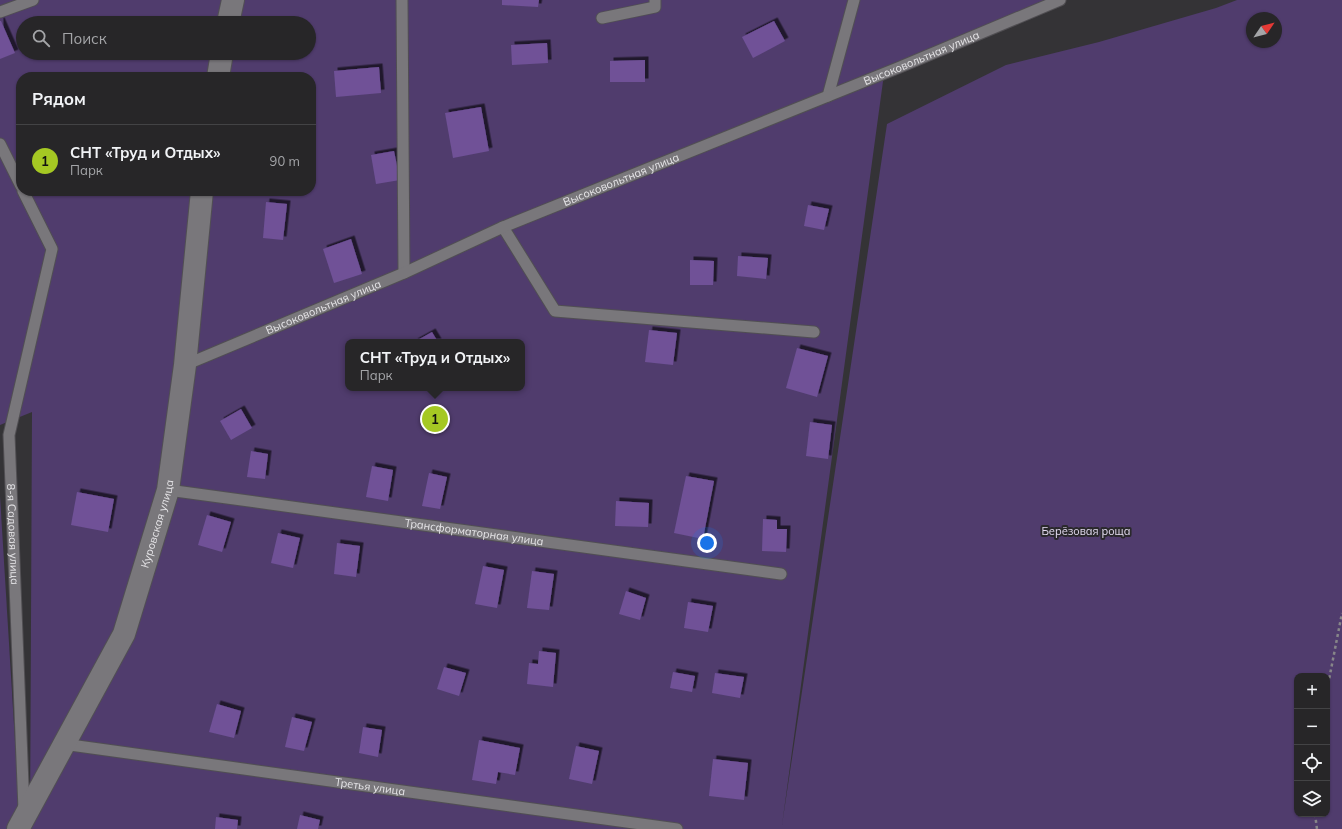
<!DOCTYPE html>
<html lang="ru">
<meta charset="utf-8">
<style>
body{margin:0;font-family:Mulish,sans-serif;background:#333234;color:#f1f3f6}
.controls{position:absolute;right:12px;bottom:12px;display:grid;overflow:hidden;border-radius:8px;box-shadow:0 1px 3px #0004}
.controls button{width:36px;height:36px;display:grid;place-items:center;padding:0;border:0;border-bottom:1px solid #434345;background:#272628;color:#f1f3f6;font:20px sans-serif}
.compass{position:absolute;left:1246px;top:12px;width:36px;height:36px;border-radius:50%;background:#272628;box-shadow:0 1px 3px #0004;rotate:55deg}
.you{position:absolute;left:707px;top:543px;width:14px;height:14px;margin:-10px;border:3px solid #fff;border-radius:50%;background:#1a73e8;box-shadow:0 0 0 6px #1a73e833}
.badge{display:grid;place-items:center;width:26px;height:26px;border-radius:50%;background:#a5c823;color:#111;font-size:13px;font-weight:700}
.pin{position:absolute;translate:-50% -50%;border:2px solid #fff;box-shadow:0 1px 4px #0006}
.popup{position:absolute;left:345px;top:339px;width:180px;height:52px;box-sizing:border-box;display:grid;place-content:center;border-radius:8px;background:#272628;filter:drop-shadow(0 1px 3px #0005);font-size:13px;white-space:nowrap;color:#a4a5a8}
.popup b{font-size:15px;color:#f1f3f6}
.popup::after{content:'';position:absolute;left:50%;top:100%;margin-left:-8px;border:8px solid transparent;border-top-color:#272628}
.list{margin:0;padding:0;list-style:none}
h2{display:flex;justify-content:space-between;align-items:center;height:52px;margin:0;padding:0 16px;font-size:17px}
h2 small{font-size:13px;font-weight:400;color:#a4a5a8}
.list li{display:grid;grid-template-columns:26px 1fr auto;gap:12px;align-items:center;box-sizing:border-box;height:72px;padding:0 16px;border-top:1px solid #434345}
.list b{display:block;font-size:15px;white-space:nowrap}
.list p{margin:0;font-size:13px;white-space:nowrap;color:#a4a5a8}
.list em{font-size:13px;font-style:normal;color:#a4a5a8}
.icon{flex:none;width:22px;height:22px;fill:none;stroke:currentColor;stroke-width:2;stroke-linecap:round;stroke-linejoin:round}
.map{position:relative;flex:none;width:1342px;height:829px;overflow:hidden}
.search{position:absolute;background:#272628;box-shadow:0 1px 3px #0004;left:16px;top:16px;width:300px;height:44px;display:flex;align-items:center;gap:10px;box-sizing:border-box;padding:0 14px;border-radius:22px;color:#a4a5a8;font-size:15px}
.panel{position:absolute;background:#272628;box-shadow:0 1px 3px #0004;left:16px;top:72px;width:300px;height:124px;border-radius:16px}
.map>svg:first-child{display:block}
.green{fill:#503c6d;fill-rule:evenodd}
.building{fill:#6f5197;filter:url(#shadow)}
.lines{fill:none;stroke-linecap:round;stroke-linejoin:round}
.service-casing{stroke:#514f53;stroke-width:13}
.minor-casing{stroke:#514f53;stroke-width:24}
.path{stroke:#878689;stroke-width:2.5;stroke-dasharray:3 3;stroke-linecap:butt}
.service{stroke:#79777b;stroke-width:11}
.minor{stroke:#79777b;stroke-width:22}
.labels{text-anchor:middle;stroke-width:4;stroke-linejoin:round;paint-order:stroke}
.street-label{font-size:11px;fill:#e7e6e9;stroke:#2a292c}
.park-label{font-size:11px;fill:#e3dbf0;stroke:#2a292c}
</style>
<div class="map">
<svg width="1342" height="829" viewBox="0 0 1342 829">
<defs>
<filter id="shadow"><feDropShadow dx="3.5" dy="-3.5" stdDeviation="0" flood-color="#0009"/></filter>
</defs>
<rect width="100%" height="100%" fill="#343336"/>
<g class="green">
<path d="M 0,0 L 1066,0 L 884,74 L 782,825 L 887,124 L 1006,65 L 1099,42 L 1216,8 L 1237,0 L 1342,0 L 1342,829 L 30,829 L 32,412 L 0,425 ZM 1252,18 L 1276,18 L 1276,42 L 1252,42 ZM 23,23 L 309,23 L 309,53 L 23,53 ZM 21,77 L 311,77 L 311,191 L 21,191 ZM 348,342 L 522,342 L 522,388 L 348,388 ZM 1297,676 L 1327,676 L 1327,814 L 1297,814 Z"/>
<polygon points="0,496 19,807 8,829 0,829"/>
</g>
<g class="building">
<polygon points="502,0 539,0 538,7 502,5"/>
<polygon points="0,21 1,21 15,53 0,59"/>
<polygon points="774,21 785,41 753,58 742,37"/>
<polygon points="547,43 548,63 512,65 511,45"/>
<polygon points="645,60 645,82 610,82 610,61"/>
<polygon points="379,67 381,93 336,97 334,71"/>
<polygon points="481,107 489,151 453,158 445,113"/>
<polygon points="394,151 400,180 376,184 371,155"/>
<polygon points="266,202 287,204 283,240 263,238"/>
<polygon points="808,205 829,209 824,230 804,226"/>
<polygon points="351,239 362,274 334,283 323,249"/>
<polygon points="738,256 768,258 766,279 737,276"/>
<polygon points="690,260 714,261 713,285 690,285"/>
<polygon points="649,330 677,333 673,365 645,362"/>
<polygon points="432,332 438,342 414,342"/>
<polygon points="797,348 828,356 817,397 786,388"/>
<polygon points="241,409 252,428 231,440 220,421"/>
<polygon points="810,422 832,425 828,459 806,456"/>
<polygon points="251,451 268,454 265,479 247,477"/>
<polygon points="372,466 393,470 388,501 366,497"/>
<polygon points="429,473 447,477 440,509 422,506"/>
<polygon points="686,476 714,481 703,539 674,533"/>
<polygon points="77,492 114,499 108,532 71,525"/>
<polygon points="616,501 649,503 648,527 615,526"/>
<polygon points="207,515 231,522 222,552 198,545"/>
<polygon points="763,519 777,520 777,529 787,529 786,552 762,551"/>
<polygon points="278,533 300,538 293,568 271,563"/>
<polygon points="337,543 360,546 356,577 334,574"/>
<polygon points="483,566 504,570 497,608 475,604"/>
<polygon points="532,571 554,574 549,610 527,608"/>
<polygon points="626,591 646,598 640,620 619,614"/>
<polygon points="688,602 713,606 708,632 684,628"/>
<polygon points="539,651 556,653 553,687 527,684 529,663 538,664"/>
<polygon points="444,667 466,673 459,696 437,689"/>
<polygon points="673,672 695,676 692,692 670,688"/>
<polygon points="715,673 744,677 740,698 712,693"/>
<polygon points="217,704 241,711 234,738 209,732"/>
<polygon points="292,717 312,722 304,751 285,747"/>
<polygon points="363,727 382,730 378,757 359,753"/>
<polygon points="479,740 520,748 515,775 498,772 496,784 472,780"/>
<polygon points="576,746 599,751 592,784 569,779"/>
<polygon points="713,759 748,763 744,800 709,796"/>
<polygon points="300,815 320,820 318,829 297,829"/>
<polygon points="216,817 238,820 237,829 215,829"/>
</g>
<g class="lines">
<g class="service-casing">
<g id="service">
<polyline points="402,0 404,273"/>
<polyline points="0,12 33,0"/>
<polyline points="602,18 655,7 655,0"/>
<polyline points="828,96 854,0"/>
<polyline points="0,144 21,186"/>
<path id="s1" d="M 23,191 L 52,249 L 9,435 L 24,810"/>
<polyline points="503,227 555,311 814,332"/>
<path id="s2" d="M 185,365 L 404,273 L 503,227 L 900,67 L 1060,0"/>
<path id="s3" d="M 168,490 L 781,574"/>
<path id="s4" d="M 63,744 L 677,829"/>
</g>
</g>
<g class="minor-casing">
<g id="minor">
<polyline points="228,23 233,0"/>
<polyline points="218,77 222,53"/>
<path id="s5" d="M 18,829 L 124,634 L 168,490 L 185,365 L 202,191"/>
</g>
</g>
<g class="path">
<polyline points="1327,690 1342,613"/>
<polyline points="1315,814 1317,829"/>
</g>
<use href="#service" class="service"/>
<use href="#minor" class="minor"/>
</g>
<g class="labels">
<g class="street-label">
<text dy="4" stroke="none"><textPath href="#s2" startOffset="798">Высоковольтная улица</textPath></text>
<text dy="4" stroke="none"><textPath href="#s2" startOffset="474">Высоковольтная улица</textPath></text>
<text dy="4" stroke="none"><textPath href="#s2" startOffset="150">Высоковольтная улица</textPath></text>
<text dy="4" stroke="none"><textPath href="#s5" startOffset="337">Куровская улица</textPath></text>
<text dy="4" stroke="none"><textPath href="#s3" startOffset="309">Трансформаторная улица</textPath></text>
<text dy="4" stroke="none"><textPath href="#s1" startOffset="355">8-я Садовая улица</textPath></text>
<text dy="4" stroke="none"><textPath href="#s4" startOffset="310">Третья улица</textPath></text>
</g>
<g class="park-label">
<text x="1086" y="535">Берёзовая роща</text>
</g>
</g>
</svg>
<div class="controls">
<button>+</button>
<button>−</button>
<button><svg class="icon" aria-label="locate" viewBox="0 0 24 24"><circle cx="12" cy="12" r="6"/><path d="M12 2v4M12 18v4M2 12h4M18 12h4"/></svg></button>
<button><svg class="icon" aria-label="layers" viewBox="0 0 24 24"><path d="M12 4l9 5-9 5-9-5zM3 14l9 5 9-5"/></svg></button>
</div>
<svg class="compass" viewBox="-18 -18 36 36"><path d="M0-13l5 13h-10z" fill="#e53935"/><path d="M0 13l5-13h-10z" fill="#a4a5a8"/></svg>
<div class="you"></div>
<div class="pin badge" style="left:435px;top:419px">1</div>
<div class="popup"><b>СНТ «Труд и Отдых»</b>Парк</div>
<div class="search"><svg class="icon" aria-label="search" viewBox="0 0 24 24"><circle cx="10" cy="10" r="6"/><path d="M15 15l6 6"/></svg>Поиск</div>
<section class="panel">
<h2>Рядом<small></small></h2>
<ul class="list">
<li><span class="badge">1</span><div><b>СНТ «Труд и Отдых»</b><p>Парк</p></div><em>90 m</em></li>
</ul>
</section>
</div>
